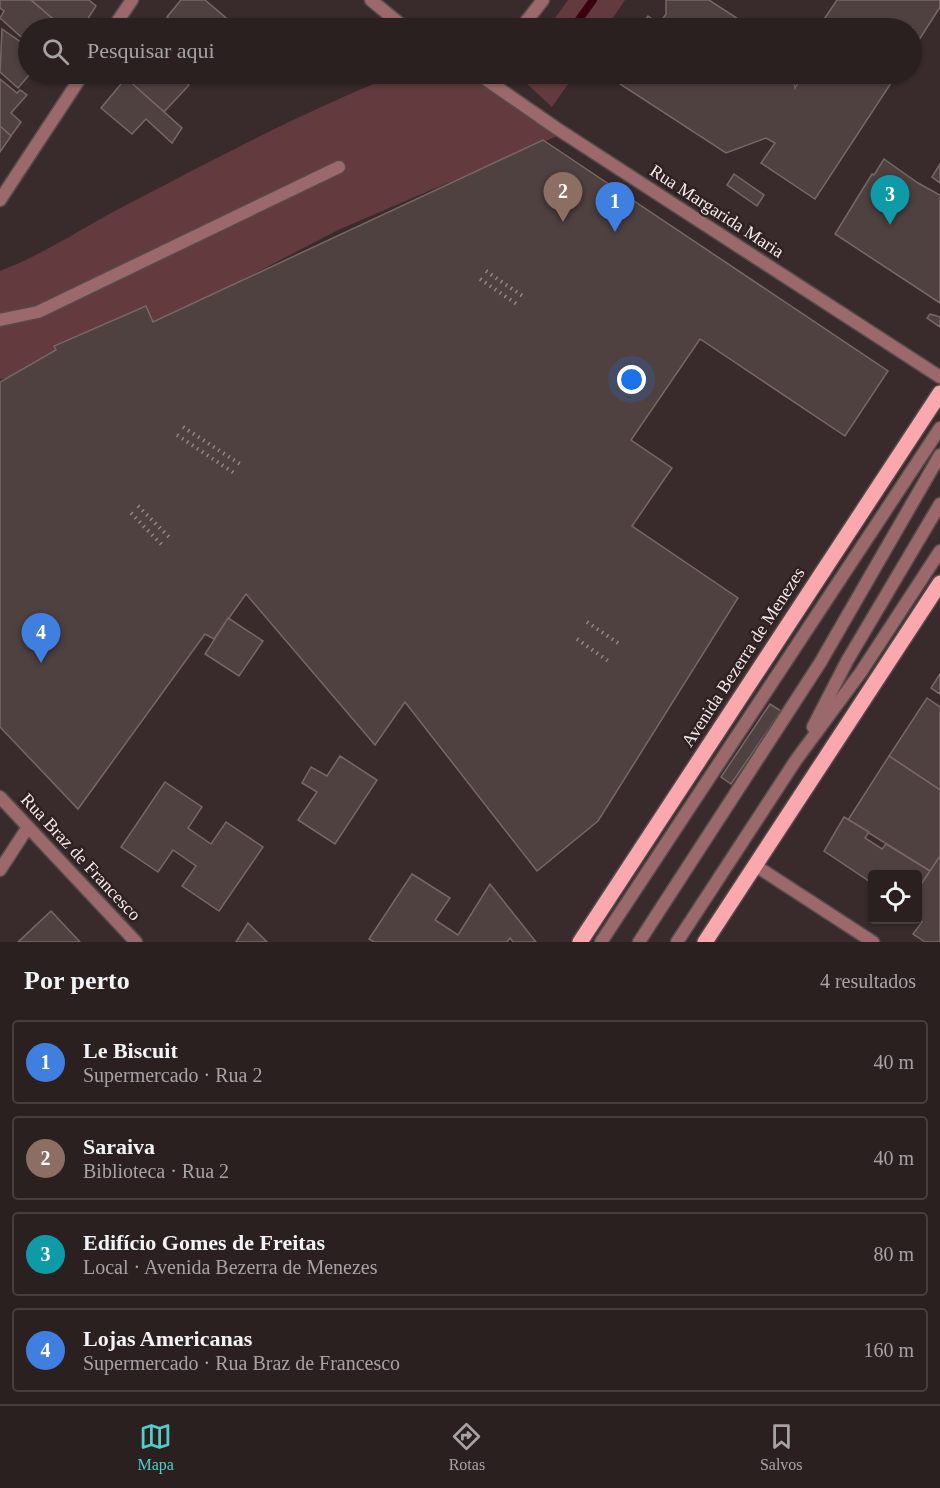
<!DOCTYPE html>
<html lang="pt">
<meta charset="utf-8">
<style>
body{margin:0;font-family:Georgia,serif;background:#332829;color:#f1f3f6}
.controls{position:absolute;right:18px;bottom:18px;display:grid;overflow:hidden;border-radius:6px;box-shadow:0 2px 4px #0004}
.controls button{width:54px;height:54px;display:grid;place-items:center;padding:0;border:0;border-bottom:2px solid #473e3e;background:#2b2020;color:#f1f3f6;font:30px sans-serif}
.you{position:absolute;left:632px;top:380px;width:21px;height:21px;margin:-15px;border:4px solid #fff;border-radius:50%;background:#1a73e8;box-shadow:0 0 0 9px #1a73e833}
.badge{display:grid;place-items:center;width:39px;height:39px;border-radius:50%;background:#52cdcd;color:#fff;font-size:20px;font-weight:700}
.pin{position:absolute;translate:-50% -50px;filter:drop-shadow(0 2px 3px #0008)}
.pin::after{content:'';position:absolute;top:32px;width:21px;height:18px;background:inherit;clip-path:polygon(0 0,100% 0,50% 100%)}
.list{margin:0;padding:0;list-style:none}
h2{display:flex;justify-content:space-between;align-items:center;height:78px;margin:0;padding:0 24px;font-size:26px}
h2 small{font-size:20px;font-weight:400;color:#a6a3a5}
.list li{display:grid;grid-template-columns:39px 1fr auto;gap:18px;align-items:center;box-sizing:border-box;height:84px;margin:0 12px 12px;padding:0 12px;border:2px solid #473e3e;border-radius:6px}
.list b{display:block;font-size:22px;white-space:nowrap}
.list p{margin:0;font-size:20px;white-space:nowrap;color:#a6a3a5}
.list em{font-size:20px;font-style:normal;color:#a6a3a5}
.icon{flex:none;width:33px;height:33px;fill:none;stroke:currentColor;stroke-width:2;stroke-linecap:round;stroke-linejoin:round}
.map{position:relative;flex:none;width:940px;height:942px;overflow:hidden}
.search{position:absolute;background:#2b2020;box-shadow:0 2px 4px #0004;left:18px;right:18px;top:18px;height:66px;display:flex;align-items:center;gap:15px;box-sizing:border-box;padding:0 21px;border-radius:33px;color:#a6a3a5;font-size:22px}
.sheet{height:462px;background:#2b2020}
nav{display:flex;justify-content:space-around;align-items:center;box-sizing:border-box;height:84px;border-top:2px solid #473e3e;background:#2b2020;font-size:16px;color:#a6a3a5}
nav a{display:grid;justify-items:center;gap:3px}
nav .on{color:#52cdcd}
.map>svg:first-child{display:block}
.green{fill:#633b3e}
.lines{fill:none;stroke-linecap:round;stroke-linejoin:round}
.stream{stroke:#39040f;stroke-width:8}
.building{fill:#504141;stroke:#776767;stroke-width:1.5}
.lane-casing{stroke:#574a4a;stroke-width:15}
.street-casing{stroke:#574a4a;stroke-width:15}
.primary-casing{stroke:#574a4a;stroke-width:18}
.path{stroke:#928686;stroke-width:4;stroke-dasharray:1.5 4.5;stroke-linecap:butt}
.lane{stroke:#9b696c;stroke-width:12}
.street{stroke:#9b696c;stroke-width:12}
.primary{stroke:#faa8ae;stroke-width:15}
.labels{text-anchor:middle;stroke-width:5;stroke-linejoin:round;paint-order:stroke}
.street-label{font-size:18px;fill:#f4eaea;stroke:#2f2122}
</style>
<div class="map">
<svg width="940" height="942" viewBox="0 0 940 942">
<rect width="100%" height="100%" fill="#392b2b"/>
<g class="green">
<polygon points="568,0 625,0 606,28 548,28"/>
<path d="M 398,74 C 421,74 489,74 507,87 C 526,100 539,121 557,136 L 338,230 L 184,310 L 76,373 L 0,379 L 0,271 C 47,253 85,226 130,203 C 218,157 305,111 398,74 Z"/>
<polygon points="521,74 575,74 552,107 525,82"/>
</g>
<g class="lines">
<polyline class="stream" points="573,28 593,0"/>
</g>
<g class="building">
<polygon points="0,0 31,0 64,28 28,28 28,43 0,18 4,11 0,8"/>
<polygon points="31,0 89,0 96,6 82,28 64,28"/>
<polygon points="181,0 205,0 238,28 181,28 167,17"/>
<polygon points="666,0 709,0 752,28 639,28 648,16 659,24 666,14"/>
<polygon points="837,0 940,0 940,7 912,51 912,28 818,28"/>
<polygon points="469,19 482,28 461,28"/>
<polygon points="2,29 28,47 30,74 18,88 0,72"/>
<polygon points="129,74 177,74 189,85 164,112 125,78"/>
<polygon points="615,74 793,74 795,88 802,77 798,74 897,74 815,199 761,163 775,143 766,138 726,153 620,84"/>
<polygon points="126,78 182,128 172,143 146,119 132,134 101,108"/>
<polygon points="0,79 17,93 20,90 27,95 11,113 21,122 11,136 0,126"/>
<polygon points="0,126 11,136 0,152"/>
<polygon points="543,140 888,371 845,436 700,339 631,440 672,468 632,526 738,598 598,821 537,871 405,702 375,745 246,594 214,639 205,634 78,809 0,727 0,382 56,350 54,346 146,306 153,322"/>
<polygon points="884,159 918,183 940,195 940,303 835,234 872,174 874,175"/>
<polygon points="940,164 940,183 932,177"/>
<polygon points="734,174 764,195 757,206 727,185"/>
<polygon points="930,314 940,317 940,327 927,318"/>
<polygon points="228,618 263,641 239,676 205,654"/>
<polygon points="940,674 940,694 931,688"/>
<polygon points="927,698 940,707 940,790 889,756"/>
<polygon points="770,704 781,711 731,784 721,777"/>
<polygon points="340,756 377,780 335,844 298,820 317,792 302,783 311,767 327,776"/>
<polygon points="889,756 940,790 940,856 930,871 848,820"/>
<polygon points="165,782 202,807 188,828 211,844 226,822 263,847 219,911 182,886 196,866 173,850 158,872 121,847"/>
<polygon points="844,817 869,832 865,838 882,849 886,844 930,871 918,889 918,874 872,874 872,883 824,851"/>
<polygon points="940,856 940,942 925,942 913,934 922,922 918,919 918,889"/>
<polygon points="412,874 450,898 435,920 458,935 490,884 536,942 513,942 510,938 507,942 374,942 369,939"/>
<polygon points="51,911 80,942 18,942"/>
<polygon points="248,923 267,942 236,942"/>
</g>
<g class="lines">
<g class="lane-casing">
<g id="lane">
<polyline points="481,76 556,128 940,377"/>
<polyline points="813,727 847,661 940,504"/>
<polyline points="601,942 940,428"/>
<polyline points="639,942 820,663 940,455"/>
<polyline points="677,942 796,760 861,672 940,551"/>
</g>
</g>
<g class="street-casing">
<g id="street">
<polyline points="371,0 405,28"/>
<polyline points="113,28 132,0"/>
<polyline points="521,28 543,0"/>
<polyline points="477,74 481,76 483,74"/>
<polyline points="0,200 83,74"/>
<polyline points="0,320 38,312 339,167"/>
<polyline points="0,797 136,942"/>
<polyline points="756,866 873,942"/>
<polyline points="0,870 28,827"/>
</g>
</g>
<g class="primary-casing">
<g id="primary">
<polyline points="580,942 940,393"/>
<polyline points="705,942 940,583"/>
</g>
</g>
<g class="path">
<polyline points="486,271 524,297"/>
<polyline points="480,279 518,305"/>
<polyline points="183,427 240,464"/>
<polyline points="177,435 234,473"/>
<polyline points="138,506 170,538"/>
<polyline points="131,513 163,546"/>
<polyline points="587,622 621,645"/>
<polyline points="577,639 611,663"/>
</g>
<use href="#lane" class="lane"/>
<use href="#street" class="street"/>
<use href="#primary" class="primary"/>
</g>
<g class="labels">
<g class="street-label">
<text transform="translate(717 211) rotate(33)" y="6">Rua Margarida Maria</text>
<text transform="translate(743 657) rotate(-57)" y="6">Avenida Bezerra de Menezes</text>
<text transform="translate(81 857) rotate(47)" y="6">Rua Braz de Francesco</text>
</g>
</g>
</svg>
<div class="controls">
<button><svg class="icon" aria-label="locate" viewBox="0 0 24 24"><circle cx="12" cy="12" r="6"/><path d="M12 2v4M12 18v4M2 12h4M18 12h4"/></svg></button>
</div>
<div class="you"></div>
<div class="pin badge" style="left:615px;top:232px;background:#3f7fe0">1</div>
<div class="pin badge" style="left:563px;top:222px;background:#8d6e63">2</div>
<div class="pin badge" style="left:890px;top:225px;background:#0f9aa8">3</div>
<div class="pin badge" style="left:41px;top:663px;background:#3f7fe0">4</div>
<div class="search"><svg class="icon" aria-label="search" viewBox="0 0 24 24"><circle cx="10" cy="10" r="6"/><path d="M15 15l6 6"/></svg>Pesquisar aqui</div>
</div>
<section class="sheet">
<h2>Por perto<small>4 resultados</small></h2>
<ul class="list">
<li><span class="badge" style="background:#3f7fe0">1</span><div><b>Le Biscuit</b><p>Supermercado · Rua 2</p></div><em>40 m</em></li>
<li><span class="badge" style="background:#8d6e63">2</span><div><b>Saraiva</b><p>Biblioteca · Rua 2</p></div><em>40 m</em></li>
<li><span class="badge" style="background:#0f9aa8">3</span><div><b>Edifício Gomes de Freitas</b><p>Local · Avenida Bezerra de Menezes</p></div><em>80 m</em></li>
<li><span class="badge" style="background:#3f7fe0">4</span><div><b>Lojas Americanas</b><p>Supermercado · Rua Braz de Francesco</p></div><em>160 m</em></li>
</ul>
</section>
<nav>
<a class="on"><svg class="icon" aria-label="map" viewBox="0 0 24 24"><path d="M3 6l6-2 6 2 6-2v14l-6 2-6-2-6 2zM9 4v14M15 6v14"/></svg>Mapa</a>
<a><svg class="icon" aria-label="directions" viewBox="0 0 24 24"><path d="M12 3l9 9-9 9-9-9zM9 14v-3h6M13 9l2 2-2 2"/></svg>Rotas</a>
<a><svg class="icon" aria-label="saved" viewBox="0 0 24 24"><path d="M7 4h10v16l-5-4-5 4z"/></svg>Salvos</a>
</nav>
